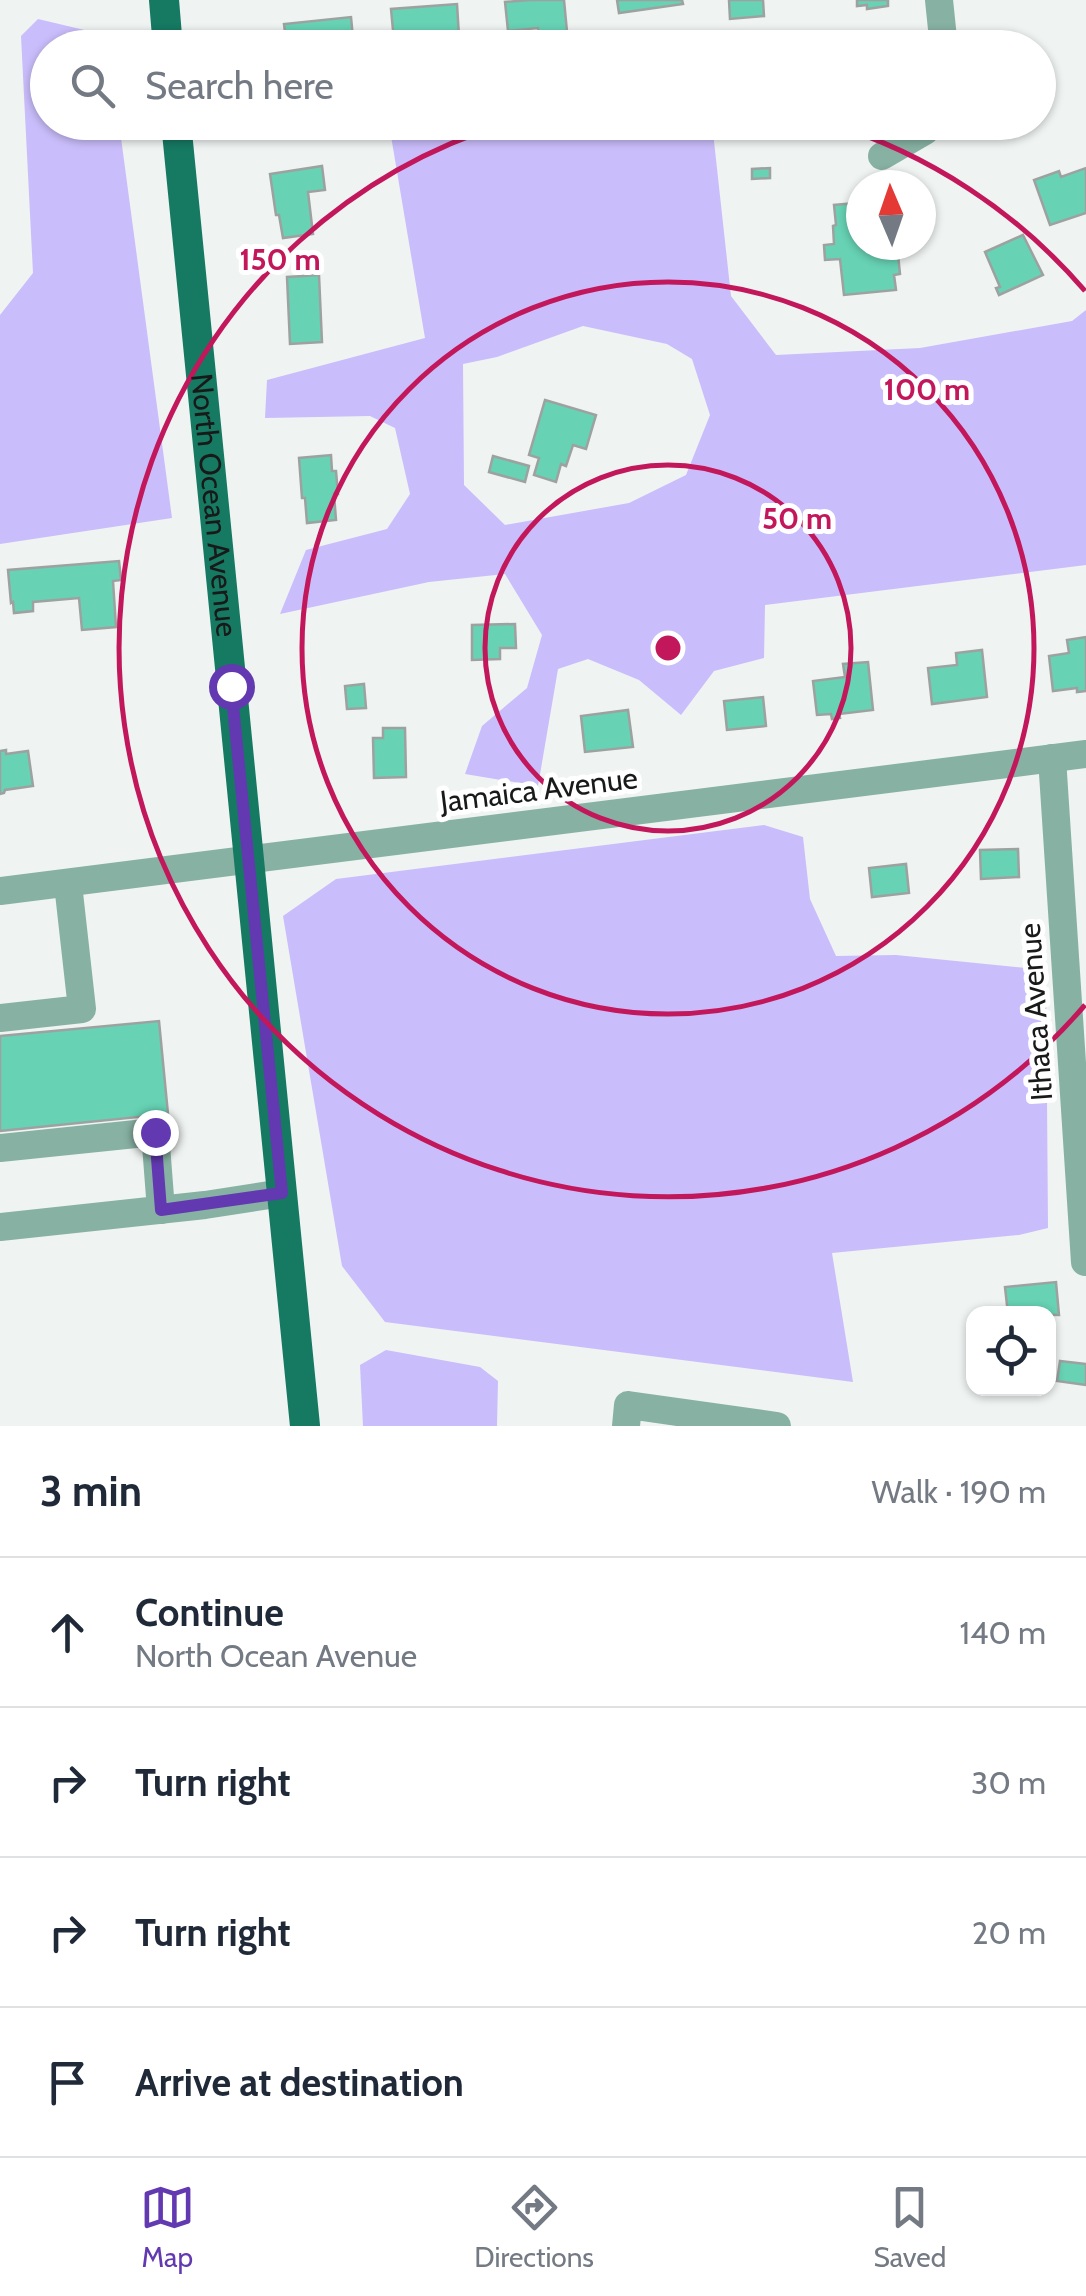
<!DOCTYPE html>
<meta charset="utf-8">
<style>
body{margin:0;font-family:Cabin,sans-serif;background:#f6f6f7;color:#1f2937}
.controls{position:absolute;right:30px;bottom:30px;display:grid;overflow:hidden;border-radius:20px;box-shadow:0 2px 8px #0004}
.controls button{width:90px;height:90px;display:grid;place-items:center;padding:0;border:0;border-bottom:2px solid #e0e1e3;background:#fff;color:#1f2937;font:50px sans-serif}
.compass{position:absolute;left:846px;top:170px;width:90px;height:90px;border-radius:50%;background:#fff;box-shadow:0 2px 8px #0004;rotate:358deg}
.stop{position:absolute;width:30px;height:30px;margin:-22px;border:8px solid #6239b1;border-radius:50%;background:#fff}
.stop.end{background:#6239b1;border-color:#fff;box-shadow:0 2px 10px #0008}
.list{margin:0;padding:0;list-style:none}
h2{display:flex;justify-content:space-between;align-items:center;height:130px;margin:0;padding:0 40px;font-size:42px}
h2 small{font-size:32px;font-weight:400;color:#747a83}
.list li{display:grid;grid-template-columns:65px 1fr auto;gap:30px;align-items:center;box-sizing:border-box;height:150px;padding:0 40px;border-top:2px solid #e0e1e3}
.list b{display:block;font-size:38px;white-space:nowrap}
.list p{margin:0;font-size:32px;white-space:nowrap;color:#747a83}
.list em{font-size:32px;font-style:normal;color:#747a83}
.icon{flex:none;width:55px;height:55px;fill:none;stroke:currentColor;stroke-width:2;stroke-linecap:round;stroke-linejoin:round}
.map{position:relative;flex:none;width:1086px;height:1426px;overflow:hidden}
.search{position:absolute;background:#fff;box-shadow:0 2px 8px #0004;left:30px;right:30px;top:30px;height:110px;display:flex;align-items:center;gap:25px;box-sizing:border-box;padding:0 35px;border-radius:55px;color:#747a83;font-size:38px}
.sheet{height:730px;background:#fff}
nav{display:flex;justify-content:space-around;align-items:center;box-sizing:border-box;height:140px;border-top:2px solid #e0e1e3;background:#fff;font-size:28px;color:#747a83}
nav a{display:grid;justify-items:center;gap:5px}
nav .on{color:#6239b1}
.map>svg:first-child{display:block}
.green{fill:#cabdfb;fill-rule:evenodd}
.building{fill:#67d2b4;stroke:#9da2a0;stroke-width:2.5}
.lines{fill:none;stroke-linecap:round;stroke-linejoin:round}
.minor{stroke:#87b1a3;stroke-width:28}
.major{stroke:#167962;stroke-width:30}
.route{stroke:#6239b1;stroke-width:12}
.ring{fill:none;stroke:#c2185b;stroke-width:5}
.labels{text-anchor:middle;stroke-width:10;stroke-linejoin:round;paint-order:stroke}
.street-label{font-size:30px;fill:#181a19;stroke:#fff}
.centre{fill:#c2185b;stroke:#fff;stroke-width:5}
.ring-label{font-size:30px;text-anchor:middle;font-weight:bold;fill:#c2185b;stroke:#fff;stroke-width:10;stroke-linejoin:round;paint-order:stroke}
</style>
<div class="map">
<svg width="1086" height="1426" viewBox="0 0 1086 1426">
<rect width="100%" height="100%" fill="#eff3f2"/>
<g class="green">
<polygon points="38,19 97,33 102,47 48,48 48,122 119,123 172,518 0,544 0,315 33,273 21,36"/>
<path d="M 520,122 L 712,123 L 731,296 L 776,355 L 920,348 L 1072,321 L 1086,310 L 1086,565 L 765,605 L 764,658 L 714,671 L 681,715 L 639,680 L 588,659 L 558,669 L 538,786 L 465,774 L 482,726 L 527,688 L 542,635 L 505,574 L 429,582 L 280,614 L 306,550 L 387,529 L 410,494 L 395,428 L 370,416 L 265,418 L 267,380 L 425,338 L 391,136 ZM 583,326 L 667,344 L 692,359 L 710,415 L 686,475 L 629,503 L 505,525 L 464,485 L 463,364 L 497,357 Z"/>
<polygon points="764,825 803,837 810,899 836,956 896,955 1046,970 1048,1228 1019,1235 832,1253 853,1382 385,1322 342,1266 283,916 336,879"/>
<polygon points="386,1350 480,1367 498,1381 497,1426 363,1426 360,1365"/>
</g>
<g class="building">
<polygon points="529,0 564,0 568,42 540,44 538,28 508,31 505,2"/>
<polygon points="617,0 682,0 683,4 619,13"/>
<polygon points="729,0 763,0 764,16 730,19"/>
<polygon points="857,0 888,0 888,6 867,9 867,5 857,6"/>
<polygon points="457,4 459,36 394,41 391,9"/>
<polygon points="351,17 354,48 287,48 284,24"/>
<polygon points="322,166 325,190 308,192 313,234 283,238 279,215 276,215 270,174"/>
<polygon points="770,168 770,178 752,179 752,169"/>
<polygon points="1086,168 1086,213 1050,225 1034,180 1059,171 1061,177"/>
<polygon points="855,199 861,199 861,245 897,245 900,274 894,275 896,290 844,295 840,259 825,260 824,245 834,244 833,226 836,225 834,205 856,203"/>
<polygon points="1023,235 1043,275 999,295 996,288 1000,287 985,252"/>
<polygon points="319,275 322,342 290,344 287,277"/>
<polygon points="545,400 596,415 586,449 573,445 566,466 561,464 556,482 534,475 539,458 529,455"/>
<polygon points="331,455 332,471 336,471 338,494 334,494 336,520 307,523 305,498 302,498 299,458"/>
<polygon points="493,456 529,466 525,482 489,472"/>
<polygon points="119,561 121,580 113,581 116,627 82,630 79,598 33,602 33,611 14,613 13,602 11,603 8,570"/>
<polygon points="515,624 516,648 500,648 500,659 472,660 472,625"/>
<polygon points="1086,637 1086,691 1077,692 1077,688 1053,691 1049,656 1069,653 1067,640"/>
<polygon points="982,650 987,697 932,704 928,668 957,665 956,653"/>
<polygon points="868,662 873,710 839,714 840,718 832,719 831,714 817,715 813,681 845,677 843,664"/>
<polygon points="364,684 366,708 347,709 345,686"/>
<polygon points="763,697 766,726 727,730 724,701"/>
<polygon points="628,710 633,747 585,752 581,716"/>
<polygon points="383,728 405,728 406,777 374,778 373,738 383,738"/>
<polygon points="6,750 6,754 28,751 33,786 5,790 4,793 0,794 0,751"/>
<polygon points="1018,849 1019,877 981,879 980,850"/>
<polygon points="906,864 909,893 872,897 869,868"/>
<polygon points="159,1021 168,1114 0,1131 0,1036"/>
<polygon points="1056,1282 1059,1315 1008,1314 1005,1287"/>
<polygon points="1060,1361 1086,1364 1086,1385 1057,1381"/>
</g>
<g class="lines">
<g class="minor">
<polyline points="939,0 944,48"/>
<polyline points="882,156 925,131 931,122"/>
<polyline points="1052,758 1085,1262"/>
<polyline points="0,891 1086,754"/>
<polyline points="0,1018 82,1009 68,884"/>
<polyline points="0,1148 155,1132 161,1210"/>
<polyline points="0,1227 205,1205 282,1193"/>
<polyline points="626,1426 628,1405 777,1426"/>
</g>
<g class="major">
<polyline points="164,0 168,48"/>
<path id="s1" d="M 176,122 L 305,1426"/>
</g>
</g>
<g class="lines">
<polyline class="route" points="155,1132 161,1210 282,1193 231,686"/>
</g>
<g class="ring">
<circle cx="668" cy="648" r="183"/>
<circle cx="668" cy="648" r="366"/>
<path d="M1085 1005A549 549 0 1 1 507 123M829 123A549 549 0 0 1 1085 291"/>
</g>
<g class="labels">
<g class="street-label">
<text dy="10" stroke="none"><textPath href="#s1" startOffset="385">North Ocean Avenue</textPath></text>
<text transform="translate(539 790) rotate(-7)" y="10">Jamaica Avenue</text>
<text transform="translate(1036 1012) rotate(-94)" y="10">Ithaca Avenue</text>
</g>
</g>
<circle cx="668" cy="648" r="15" class="centre"/>
<g class="ring-label">
<text x="280" y="270">150 m</text>
<text x="927" y="400">100 m</text>
<text x="797" y="529">50 m</text>
</g>
</svg>
<div class="controls">
<button><svg class="icon" aria-label="locate" viewBox="0 0 24 24"><circle cx="12" cy="12" r="6"/><path d="M12 2v4M12 18v4M2 12h4M18 12h4"/></svg></button>
</div>
<svg class="compass" viewBox="-18 -18 36 36"><path d="M0-13l5 13h-10z" fill="#e53935"/><path d="M0 13l5-13h-10z" fill="#747a83"/></svg>
<div class="stop" style="left:231px;top:686px"></div>
<div class="stop end" style="left:155px;top:1132px"></div>
<div class="search"><svg class="icon" aria-label="search" viewBox="0 0 24 24"><circle cx="10" cy="10" r="6"/><path d="M15 15l6 6"/></svg>Search here</div>
</div>
<section class="sheet">
<h2>3 min<small>Walk · 190 m</small></h2>
<ul class="list">
<li><svg class="icon" aria-label="ahead" viewBox="0 0 24 24"><path d="M12 20V5M6 11l6-6 6 6"/></svg><div><b>Continue</b><p>North Ocean Avenue</p></div><em>140 m</em></li>
<li><svg class="icon" aria-label="right" viewBox="0 0 24 24"><path d="M7 20v-9h11M14 6l5 5-5 5"/></svg><div><b>Turn right</b></div><em>30 m</em></li>
<li><svg class="icon" aria-label="right" viewBox="0 0 24 24"><path d="M7 20v-9h11M14 6l5 5-5 5"/></svg><div><b>Turn right</b></div><em>20 m</em></li>
<li><svg class="icon" aria-label="arrive" viewBox="0 0 24 24"><path d="M6 21V4h12l-3 4 3 4H6"/></svg><div><b>Arrive at destination</b></div></li>
</ul>
</section>
<nav>
<a class="on"><svg class="icon" aria-label="map" viewBox="0 0 24 24"><path d="M3 6l6-2 6 2 6-2v14l-6 2-6-2-6 2zM9 4v14M15 6v14"/></svg>Map</a>
<a><svg class="icon" aria-label="directions" viewBox="0 0 24 24"><path d="M12 3l9 9-9 9-9-9zM9 14v-3h6M13 9l2 2-2 2"/></svg>Directions</a>
<a><svg class="icon" aria-label="saved" viewBox="0 0 24 24"><path d="M7 4h10v16l-5-4-5 4z"/></svg>Saved</a>
</nav>
